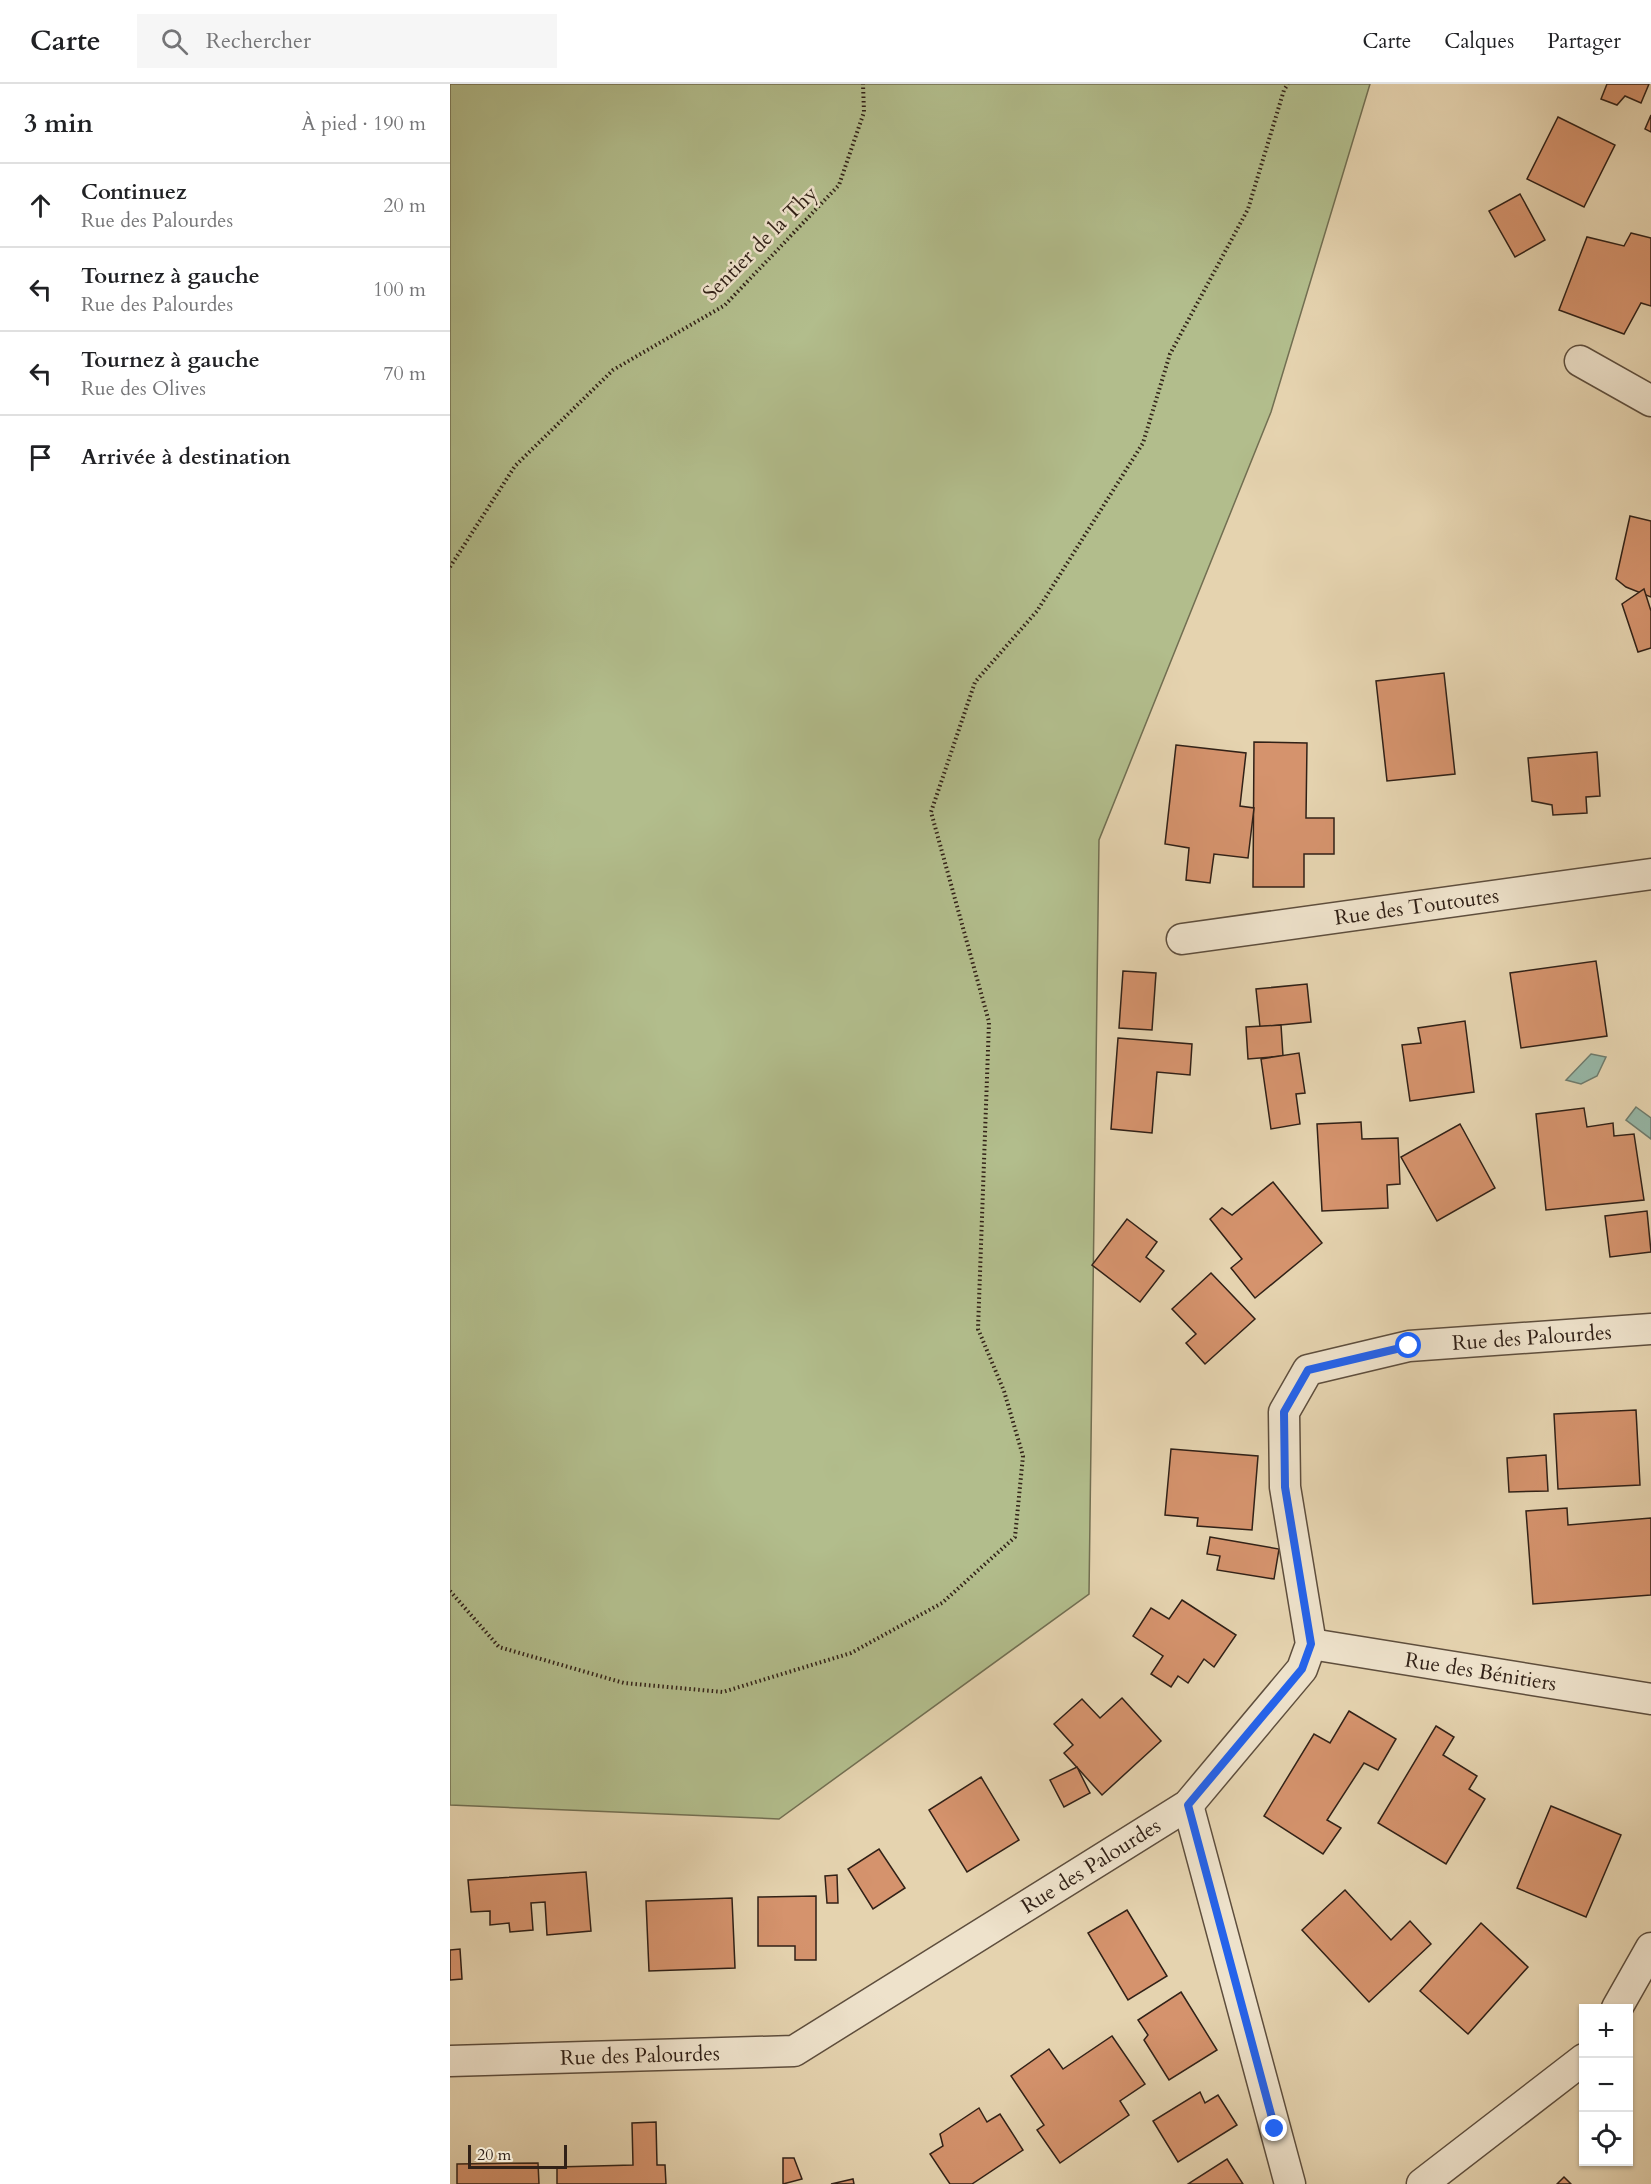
<!DOCTYPE html>
<html lang="fr">
<meta charset="utf-8">
<style>
body{margin:0;font-family:Cardo,serif;background:#f6f6f6;color:#202124}
.controls{position:absolute;right:18px;bottom:18px;display:grid;overflow:hidden;border-radius:0px;box-shadow:0 2px 4px #0004}
.controls button{width:54px;height:54px;display:grid;place-items:center;padding:0;border:0;border-bottom:2px solid #e0e0e0;background:#fff;color:#202124;font:30px sans-serif}
.scale{position:absolute;left:18px;bottom:15px;width:99px;box-sizing:border-box;padding-left:6px;border:3px solid #312117;border-top:0;font-size:16px;line-height:21px;white-space:nowrap;color:#312117;-webkit-text-stroke:4px #eee2cb;paint-order:stroke}
.stop{position:absolute;width:18px;height:18px;margin:-14px;border:4px solid #2563eb;border-radius:50%;background:#fff}
.stop.end{background:#2563eb;border-color:#fff;box-shadow:0 2px 6px #0008}
.list{margin:0;padding:0;list-style:none}
h2{display:flex;justify-content:space-between;align-items:center;height:78px;margin:0;padding:0 24px;font-size:26px}
h2 small{font-size:20px;font-weight:400;color:#757577}
.list li{display:grid;grid-template-columns:39px 1fr auto;gap:18px;align-items:center;box-sizing:border-box;height:84px;padding:0 24px;border-top:2px solid #e0e0e0}
.list b{display:block;font-size:22px;white-space:nowrap}
.list p{margin:0;font-size:20px;white-space:nowrap;color:#757577}
.list em{font-size:20px;font-style:normal;color:#757577}
.icon{flex:none;width:33px;height:33px;fill:none;stroke:currentColor;stroke-width:2;stroke-linecap:round;stroke-linejoin:round}
.map{position:relative;flex:none;width:1201px;height:2100px;overflow:hidden}
header{display:flex;align-items:center;gap:36px;box-sizing:border-box;height:84px;padding:0 30px;background:#fff;border-bottom:2px solid #e0e0e0}
header strong{font-size:28px}
nav{display:flex;gap:33px;margin-inline-start:auto;font-size:21px}
.search{width:420px;height:54px;background:#f6f6f6;display:flex;align-items:center;gap:15px;box-sizing:border-box;padding:0 21px;border-radius:0px;color:#757577;font-size:22px}
main{display:flex}
aside{flex:1;background:#fff}
.map>svg:first-child{display:block}
.green{fill:#b2bd8c;stroke:#726f52;stroke-width:1.5}
.water{fill:#96b8a8;stroke:#6e7c6e;stroke-width:1.5}
.building{fill:#d5936d;stroke:#312117;stroke-width:1.5}
.lines{fill:none;stroke-linecap:round;stroke-linejoin:round}
.minor-casing{stroke:#5e4e3d;stroke-width:33}
.path{stroke:#312117;stroke-width:4;stroke-dasharray:1.5 3;stroke-linecap:butt}
.minor{stroke:#eee2cb;stroke-width:30}
.route{stroke:#2563eb;stroke-width:8}
.labels{text-anchor:middle;stroke-width:5;stroke-linejoin:round;paint-order:stroke}
.street-label{font-size:21px;fill:#312117;stroke:#eee2cb}
</style>
<header>
<strong>Carte</strong>
<div class="search"><svg class="icon" aria-label="search" viewBox="0 0 24 24"><circle cx="10" cy="10" r="6"/><path d="M15 15l6 6"/></svg>Rechercher</div>
<nav><a>Carte</a><a>Calques</a><a>Partager</a></nav>
</header>
<main>
<aside>
<h2>3 min<small>À pied · 190 m</small></h2>
<ul class="list">
<li><svg class="icon" aria-label="ahead" viewBox="0 0 24 24"><path d="M12 20V5M6 11l6-6 6 6"/></svg><div><b>Continuez</b><p>Rue des Palourdes</p></div><em>20 m</em></li>
<li><svg class="icon" aria-label="left" viewBox="0 0 24 24"><path d="M17 20v-9H6M10 6l-5 5 5 5"/></svg><div><b>Tournez à gauche</b><p>Rue des Palourdes</p></div><em>100 m</em></li>
<li><svg class="icon" aria-label="left" viewBox="0 0 24 24"><path d="M17 20v-9H6M10 6l-5 5 5 5"/></svg><div><b>Tournez à gauche</b><p>Rue des Olives</p></div><em>70 m</em></li>
<li><svg class="icon" aria-label="arrive" viewBox="0 0 24 24"><path d="M6 21V4h12l-3 4 3 4H6"/></svg><div><b>Arrivée à destination</b></div></li>
</ul>
</aside>
<div class="map">
<svg width="1201" height="2100" viewBox="0 0 1201 2100">
<rect width="100%" height="100%" fill="#e5d3af"/>
<filter id="stains"><feTurbulence type="fractalNoise" baseFrequency=".00333" numOctaves="4"/><feColorMatrix values="0 0 0 0 .2 0 0 0 0 .09 0 0 0 0 .02 0 0 0 .5 -.17"/></filter>
<radialGradient id="worn" r=".72"><stop offset=".6" stop-color="#630" stop-opacity="0"/><stop offset="1" stop-color="#630" stop-opacity=".3"/></radialGradient>
<polygon class="green" points="0,0 920,0 821,328 649,756 639,1510 329,1735 0,1721"/>
<g class="water">
<polygon points="1141,970 1156,973 1147,992 1131,1000 1116,996"/>
<polygon points="1186,1023 1201,1034 1201,1055 1176,1036"/>
</g>
<g class="building">
<polygon points="1157,0 1199,0 1191,19 1175,12 1167,21 1151,15"/>
<polygon points="1201,31 1201,48 1195,45"/>
<polygon points="1108,33 1165,61 1134,123 1077,95"/>
<polygon points="1070,110 1095,156 1065,173 1039,127"/>
<polygon points="1181,149 1201,154 1201,222 1191,219 1174,250 1109,226 1137,153 1174,162"/>
<polygon points="1180,432 1201,437 1201,513 1176,503 1166,495"/>
<polygon points="1194,505 1201,527 1201,564 1188,568 1172,520"/>
<polygon points="994,589 1005,690 937,697 926,597"/>
<polygon points="804,658 857,659 856,734 884,734 884,770 854,770 854,803 803,803"/>
<polygon points="726,661 796,669 790,722 804,724 798,774 764,770 760,799 736,796 739,764 715,760"/>
<polygon points="1147,668 1150,712 1136,713 1137,729 1103,731 1102,721 1082,717 1078,674"/>
<polygon points="1146,877 1157,952 1071,964 1060,889"/>
<polygon points="673,887 706,889 702,946 669,944"/>
<polygon points="857,900 861,938 810,943 806,905"/>
<polygon points="1015,937 1024,1008 960,1017 952,961 971,959 968,944"/>
<polygon points="831,941 833,972 798,975 796,943"/>
<polygon points="668,954 742,960 740,991 707,988 702,1049 661,1045"/>
<polygon points="849,969 855,1009 846,1010 850,1040 821,1045 811,975"/>
<polygon points="1134,1024 1137,1043 1163,1039 1164,1052 1184,1050 1194,1116 1096,1126 1086,1030"/>
<polygon points="911,1038 912,1055 948,1054 950,1100 937,1101 938,1124 872,1127 867,1040"/>
<polygon points="1010,1040 1045,1104 987,1137 951,1073"/>
<polygon points="823,1098 872,1159 805,1214 781,1184 792,1175 760,1135 772,1124 782,1131"/>
<polygon points="1197,1127 1201,1168 1160,1173 1155,1132"/>
<polygon points="677,1135 707,1158 696,1173 714,1187 690,1218 642,1181"/>
<polygon points="761,1189 805,1235 755,1280 736,1259 746,1250 722,1225"/>
<polygon points="1186,1326 1190,1401 1108,1405 1104,1330"/>
<polygon points="721,1365 808,1372 802,1446 747,1442 748,1434 715,1431"/>
<polygon points="1096,1371 1098,1407 1059,1408 1057,1374"/>
<polygon points="1117,1424 1118,1441 1201,1434 1201,1511 1083,1520 1076,1427"/>
<polygon points="760,1453 829,1465 824,1495 767,1486 770,1472 757,1470"/>
<polygon points="732,1516 786,1551 764,1583 754,1575 738,1599 728,1592 721,1603 701,1590 713,1572 683,1552 701,1524 719,1535"/>
<polygon points="672,1614 711,1657 652,1711 614,1669 623,1661 604,1640 632,1615 650,1634"/>
<polygon points="899,1627 946,1655 928,1686 914,1679 877,1736 891,1744 873,1770 814,1732 864,1650 880,1659"/>
<polygon points="986,1642 1004,1653 993,1671 1027,1692 1019,1705 1035,1715 996,1780 928,1739"/>
<polygon points="627,1683 640,1709 614,1723 600,1696"/>
<polygon points="531,1693 569,1756 517,1788 479,1726"/>
<polygon points="1101,1722 1171,1751 1136,1833 1067,1804"/>
<polygon points="429,1765 455,1804 423,1825 398,1785"/>
<polygon points="136,1788 141,1847 97,1851 95,1818 81,1819 83,1846 60,1848 59,1839 40,1841 40,1827 21,1828 18,1796"/>
<polygon points="387,1791 388,1819 377,1819 375,1792"/>
<polygon points="895,1806 941,1856 960,1837 981,1860 919,1918 852,1846"/>
<polygon points="366,1812 366,1876 345,1876 345,1862 308,1862 308,1813"/>
<polygon points="282,1814 285,1884 199,1887 196,1817"/>
<polygon points="677,1826 717,1892 678,1916 638,1849"/>
<polygon points="1031,1839 1078,1883 1018,1950 970,1907"/>
<polygon points="10,1865 12,1895 0,1896 0,1866"/>
<polygon points="731,1908 767,1966 719,1996 694,1956 698,1951 688,1936"/>
<polygon points="662,1952 695,2000 670,2017 679,2031 610,2079 587,2046 594,2041 561,1992 599,1965 613,1985"/>
<polygon points="750,2008 755,2019 768,2011 787,2041 728,2078 703,2037"/>
<polygon points="529,2024 537,2038 550,2030 573,2066 522,2100 500,2100 480,2070 493,2062 490,2050"/>
<polygon points="206,2038 207,2081 215,2081 216,2100 107,2100 107,2083 183,2081 182,2039"/>
<polygon points="333,2074 344,2074 352,2095 333,2100"/>
<polygon points="777,2075 793,2100 738,2100"/>
<polygon points="88,2079 89,2100 7,2100 7,2080"/>
<polygon points="1114,2093 1121,2100 1107,2100"/>
<polygon points="403,2095 404,2100 381,2100"/>
</g>
<g class="lines">
<g class="minor-casing">
<g id="minor">
<polyline points="1130,277 1201,317"/>
<path id="s1" d="M 732,855 L 1201,790"/>
<path id="s2" d="M 861,1560 L 1201,1615"/>
<polyline points="738,1721 840,2100"/>
<polyline points="1167,1924 1201,1864"/>
<path id="s3" d="M 0,1977 L 344,1967 L 738,1721 L 852,1585 L 861,1560 L 835,1403 L 834,1328 L 858,1286 L 959,1262 L 1201,1245"/>
<polyline points="972,2100 1134,1975"/>
</g>
</g>
<g class="path">
<polyline points="0,483 65,382 163,286 275,221 389,101 414,28 413,0"/>
<polyline points="0,1507 49,1563 174,1599 273,1608 401,1569 492,1519 565,1453 573,1372 554,1307 528,1245 539,938 481,728 525,598 587,527 693,359 720,270 798,125 834,6 838,0"/>
</g>
<use href="#minor" class="minor"/>
</g>
<g class="lines">
<polyline class="route" points="825,2045 738,1721 852,1585 861,1560 835,1403 834,1328 858,1286 959,1262"/>
</g>
<g class="labels">
<g class="street-label">
<text transform="translate(310 159) rotate(-45)" y="7">Sentier de la Thy</text>
<text dy="7" stroke="none"><textPath href="#s1" startOffset="237">Rue des Toutoutes</textPath></text>
<text dy="7" stroke="none"><textPath href="#s3" startOffset="1522">Rue des Palourdes</textPath></text>
<text dy="7" stroke="none"><textPath href="#s2" startOffset="172">Rue des Bénitiers</textPath></text>
<text dy="7" stroke="none"><textPath href="#s3" startOffset="694">Rue des Palourdes</textPath></text>
<text dy="7" stroke="none"><textPath href="#s3" startOffset="190">Rue des Palourdes</textPath></text>
</g>
</g>
<rect width="100%" height="100%" filter="url(#stains)"/>
<rect width="100%" height="100%" fill="url(#worn)"/>
</svg>
<div class="controls">
<button>+</button>
<button>−</button>
<button><svg class="icon" aria-label="locate" viewBox="0 0 24 24"><circle cx="12" cy="12" r="6"/><path d="M12 2v4M12 18v4M2 12h4M18 12h4"/></svg></button>
</div>
<div class="scale">20 m</div>
<div class="stop" style="left:959px;top:1262px"></div>
<div class="stop end" style="left:825px;top:2045px"></div>
</div>
</main>
